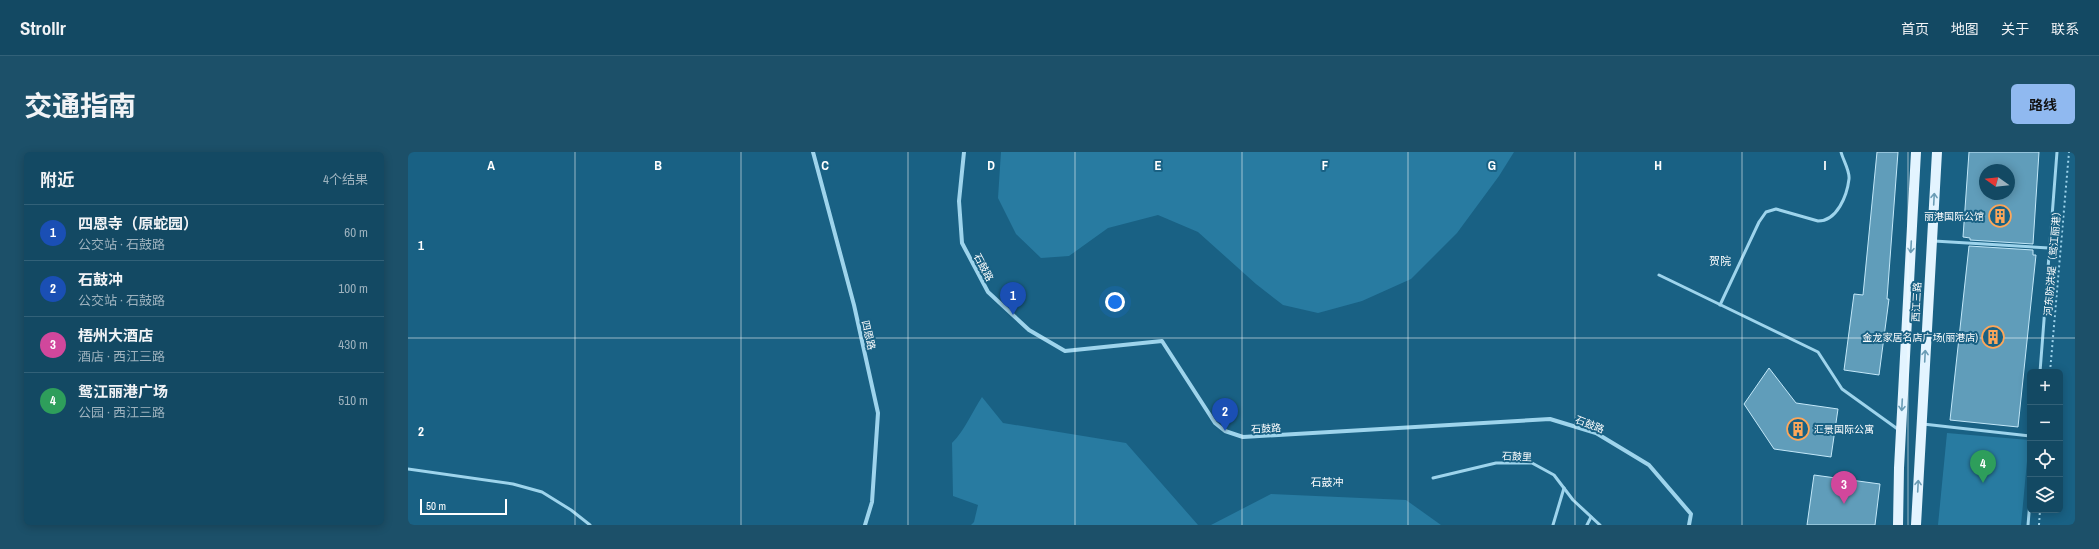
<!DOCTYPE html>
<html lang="zh">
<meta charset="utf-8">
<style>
body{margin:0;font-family:"Archivo Narrow","Noto Sans SC",sans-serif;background:#1c5069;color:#f1f3f6}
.controls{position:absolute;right:12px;bottom:12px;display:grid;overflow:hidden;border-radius:6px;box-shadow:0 2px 10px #0003}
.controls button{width:36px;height:36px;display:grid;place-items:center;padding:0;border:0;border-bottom:1px solid #326178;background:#134963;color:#f1f3f6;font:20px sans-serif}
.compass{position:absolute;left:1571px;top:12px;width:36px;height:36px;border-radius:50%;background:#134963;box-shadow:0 2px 10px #0003;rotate:285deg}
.scale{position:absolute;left:12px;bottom:10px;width:87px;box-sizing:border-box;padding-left:4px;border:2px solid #fff;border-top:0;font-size:11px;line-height:14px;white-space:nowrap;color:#fff;-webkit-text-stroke:3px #196184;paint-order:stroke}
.you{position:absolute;left:707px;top:150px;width:14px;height:14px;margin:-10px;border:3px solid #fff;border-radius:50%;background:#1a73e8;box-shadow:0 0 0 6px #1a73e833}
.badge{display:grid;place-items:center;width:26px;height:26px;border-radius:50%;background:#90b9f0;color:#fff;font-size:13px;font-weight:700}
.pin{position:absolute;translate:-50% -33px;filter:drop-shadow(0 1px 2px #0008)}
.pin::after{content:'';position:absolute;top:21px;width:14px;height:12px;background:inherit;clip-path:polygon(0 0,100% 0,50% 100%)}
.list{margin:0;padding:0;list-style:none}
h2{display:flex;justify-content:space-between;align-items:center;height:52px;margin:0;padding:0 16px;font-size:17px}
h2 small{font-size:13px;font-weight:400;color:#9db2be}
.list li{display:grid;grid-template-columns:26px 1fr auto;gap:12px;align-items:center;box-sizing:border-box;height:56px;padding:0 16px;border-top:1px solid #326178}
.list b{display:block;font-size:15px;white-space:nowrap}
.list p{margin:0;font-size:13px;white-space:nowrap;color:#9db2be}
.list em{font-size:13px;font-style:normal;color:#9db2be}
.icon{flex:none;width:22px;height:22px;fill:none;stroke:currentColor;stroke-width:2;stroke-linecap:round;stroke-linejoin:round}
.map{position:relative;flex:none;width:1667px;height:373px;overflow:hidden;border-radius:6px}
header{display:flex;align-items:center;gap:24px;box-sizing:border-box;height:56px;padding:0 20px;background:#134963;border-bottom:1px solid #326178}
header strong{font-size:19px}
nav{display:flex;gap:22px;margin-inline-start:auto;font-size:14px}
.intro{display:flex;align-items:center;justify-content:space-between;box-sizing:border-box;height:96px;padding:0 24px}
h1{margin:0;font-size:28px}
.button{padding:10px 18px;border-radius:6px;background:#90b9f0;color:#111;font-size:14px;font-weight:700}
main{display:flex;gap:24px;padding:0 24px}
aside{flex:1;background:#134963;border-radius:6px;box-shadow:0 2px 10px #0003}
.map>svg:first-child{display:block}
.green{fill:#287ba1}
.building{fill:#609dba;stroke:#c3e8f9;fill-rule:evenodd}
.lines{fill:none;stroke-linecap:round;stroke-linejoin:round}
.path{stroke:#9ed4ec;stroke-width:2;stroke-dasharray:2 3;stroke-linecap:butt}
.service{stroke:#9ed4ec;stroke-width:3}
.minor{stroke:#9ed4ec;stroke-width:4}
.primary{stroke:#e3f4ff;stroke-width:10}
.oneway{stroke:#6a9cb5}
.grid{fill:none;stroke:#fff;stroke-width:1;stroke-opacity:0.55}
.labels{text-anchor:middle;stroke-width:4;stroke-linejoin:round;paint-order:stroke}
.poi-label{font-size:10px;fill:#fff;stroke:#196184;text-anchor:end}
.street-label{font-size:10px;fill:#fff;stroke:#196184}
.neighbourhood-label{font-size:11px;fill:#fff;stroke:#196184}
.grid-label{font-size:13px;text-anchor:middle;font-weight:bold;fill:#fff;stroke:#196184;stroke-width:4;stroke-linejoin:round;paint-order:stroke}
</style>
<header>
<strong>Strollr</strong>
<nav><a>首页</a><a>地图</a><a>关于</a><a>联系</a></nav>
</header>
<div class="intro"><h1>交通指南</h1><a class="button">路线</a></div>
<main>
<aside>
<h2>附近<small>4个结果</small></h2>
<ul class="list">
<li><span class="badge" style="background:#1a4fb4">1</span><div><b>四恩寺（原蛇园）</b><p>公交站 · 石鼓路</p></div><em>60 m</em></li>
<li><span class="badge" style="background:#1a4fb4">2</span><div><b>石鼓冲</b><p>公交站 · 石鼓路</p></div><em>100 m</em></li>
<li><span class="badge" style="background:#d1479c">3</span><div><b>梧州大酒店</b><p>酒店 · 西江三路</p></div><em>430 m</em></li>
<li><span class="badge" style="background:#2e9e5b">4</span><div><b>鸳江丽港广场</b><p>公园 · 西江三路</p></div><em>510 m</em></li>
</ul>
</aside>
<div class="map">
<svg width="1667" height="373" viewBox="0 0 1667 373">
<rect width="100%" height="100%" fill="#196184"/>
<g class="green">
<polygon points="593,0 1106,0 1091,24 1049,81 1003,127 954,149 910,161 875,153 848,132 790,80 750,63 700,76 661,104 633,106 608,82 590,46"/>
<path d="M 574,245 L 595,271 L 718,291 L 790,373 L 563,373 L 566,370 L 570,353 L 545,344 L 544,291 C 557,278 564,260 574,245 Z"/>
<polygon points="1539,281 1621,288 1613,373 1530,373"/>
<polygon points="863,342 998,348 1033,373 803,373"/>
</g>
<g class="building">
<polygon points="1469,0 1490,0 1479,147 1481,147 1471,223 1436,218 1446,142 1455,143"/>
<path d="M 1561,0 L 1631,0 L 1625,92 L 1562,88 L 1562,86 L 1555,85 ZM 1577,18 L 1601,18 L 1601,42 L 1577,42 Z"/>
<polygon points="1561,94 1625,98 1625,103 1628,103 1610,275 1542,268"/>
<polygon points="1361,216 1388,251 1430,257 1423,305 1366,297 1336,252"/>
<polygon points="1406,323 1472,332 1467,373 1399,373"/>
</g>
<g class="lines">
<g class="path">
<polyline points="1642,220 1661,0"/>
<polyline points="1631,373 1632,358"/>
</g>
<g class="service">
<polyline points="1526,89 1641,96"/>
<polyline points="1251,123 1410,200 1434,237 1491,278"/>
<path d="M 1312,153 L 1351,70 L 1358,60 L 1368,57 L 1410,69 C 1429,69 1439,44 1441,27 C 1442,19 1435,8 1433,0"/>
<polyline points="1632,220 1649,0"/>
<polyline points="1515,272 1622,284"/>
<polyline points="0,317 105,332 134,340 163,358 182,373"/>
<polyline points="1025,326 1088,311 1124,311 1146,323 1165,348 1192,373"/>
<polyline points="1145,373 1156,336"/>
<polyline points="1179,373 1183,365"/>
<polyline points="1620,373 1622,349"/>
</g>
<g class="minor">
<polyline points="405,0 446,153 470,261 464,350 457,373"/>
<polyline points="556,0 551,49 554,91 580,140 621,178 657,199 754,189 807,271 817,279 835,285 1142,267 1188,281 1241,313 1283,362 1281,373"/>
</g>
<g class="primary">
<polyline points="1490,373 1491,316 1508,0"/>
<polyline points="1508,373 1529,0"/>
</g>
</g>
<defs><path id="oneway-shaft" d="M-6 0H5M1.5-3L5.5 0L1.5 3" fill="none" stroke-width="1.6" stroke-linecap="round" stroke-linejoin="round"/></defs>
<g class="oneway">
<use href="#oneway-shaft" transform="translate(1526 47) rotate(-87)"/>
<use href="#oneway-shaft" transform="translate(1503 95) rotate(93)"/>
<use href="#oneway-shaft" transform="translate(1517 204) rotate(-87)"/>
<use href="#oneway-shaft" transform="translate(1494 253) rotate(93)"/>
<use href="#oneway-shaft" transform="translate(1510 334) rotate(-87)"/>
</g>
<path class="grid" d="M 167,0 L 167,373M 333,0 L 333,373M 500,0 L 500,373M 667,0 L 667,373M 834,0 L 834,373M 1000,0 L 1000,373M 1167,0 L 1167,373M 1334,0 L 1334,373M 1500,0 L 1500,373M 0,186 L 1667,186"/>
<defs>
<g id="building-ring" transform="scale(1.15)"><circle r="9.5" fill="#196184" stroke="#ffa759" stroke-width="1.5"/><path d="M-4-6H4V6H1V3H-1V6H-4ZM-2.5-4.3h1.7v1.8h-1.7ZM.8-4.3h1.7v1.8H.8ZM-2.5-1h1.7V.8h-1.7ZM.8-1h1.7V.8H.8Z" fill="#ffa759"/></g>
</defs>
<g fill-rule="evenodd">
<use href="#building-ring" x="1592" y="64"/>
<use href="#building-ring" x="1585" y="185"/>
<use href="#building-ring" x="1390" y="277"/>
</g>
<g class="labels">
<g class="poi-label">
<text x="1576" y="68">丽港国际公馆</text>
<text x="1570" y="189">金龙家居名店广场(丽港店)</text>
<text x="1406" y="281" text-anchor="start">汇景国际公寓</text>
</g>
<g class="street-label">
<text transform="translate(1644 109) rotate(-85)" y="4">河东防洪堤（鸳江丽港）</text>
<text transform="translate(576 115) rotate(62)" y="4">石鼓路</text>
<text transform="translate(1508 150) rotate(-87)" y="4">西江三路</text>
<text transform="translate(461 183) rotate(77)" y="4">四恩路</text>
<text transform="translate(1182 272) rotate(21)" y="4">石鼓路</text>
<text transform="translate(858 276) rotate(-3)" y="4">石鼓路</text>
<text transform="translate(1109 304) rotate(3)" y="4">石鼓里</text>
</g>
<g class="neighbourhood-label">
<text x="1312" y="113">贺院</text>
<text x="919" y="334">石鼓冲</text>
</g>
</g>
<g class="grid-label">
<text x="83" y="18">A</text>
<text x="250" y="18">B</text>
<text x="417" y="18">C</text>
<text x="583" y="18">D</text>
<text x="750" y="18">E</text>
<text x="917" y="18">F</text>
<text x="1084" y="18">G</text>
<text x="1250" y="18">H</text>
<text x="1417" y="18">I</text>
<text x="13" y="98">1</text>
<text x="13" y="284">2</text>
</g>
</svg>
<div class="controls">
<button>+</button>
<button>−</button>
<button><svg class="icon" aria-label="locate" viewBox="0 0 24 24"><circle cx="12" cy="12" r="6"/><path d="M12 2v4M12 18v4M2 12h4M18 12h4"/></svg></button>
<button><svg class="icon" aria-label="layers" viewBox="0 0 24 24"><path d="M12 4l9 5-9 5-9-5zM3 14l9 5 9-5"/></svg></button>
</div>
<svg class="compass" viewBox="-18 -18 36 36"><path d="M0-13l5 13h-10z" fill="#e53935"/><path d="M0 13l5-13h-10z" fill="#9db2be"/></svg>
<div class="scale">50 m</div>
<div class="you"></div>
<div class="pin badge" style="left:605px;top:163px;background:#1a4fb4">1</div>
<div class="pin badge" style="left:817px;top:279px;background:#1a4fb4">2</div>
<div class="pin badge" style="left:1436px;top:352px;background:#d1479c">3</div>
<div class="pin badge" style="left:1575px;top:331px;background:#2e9e5b">4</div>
</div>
</main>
